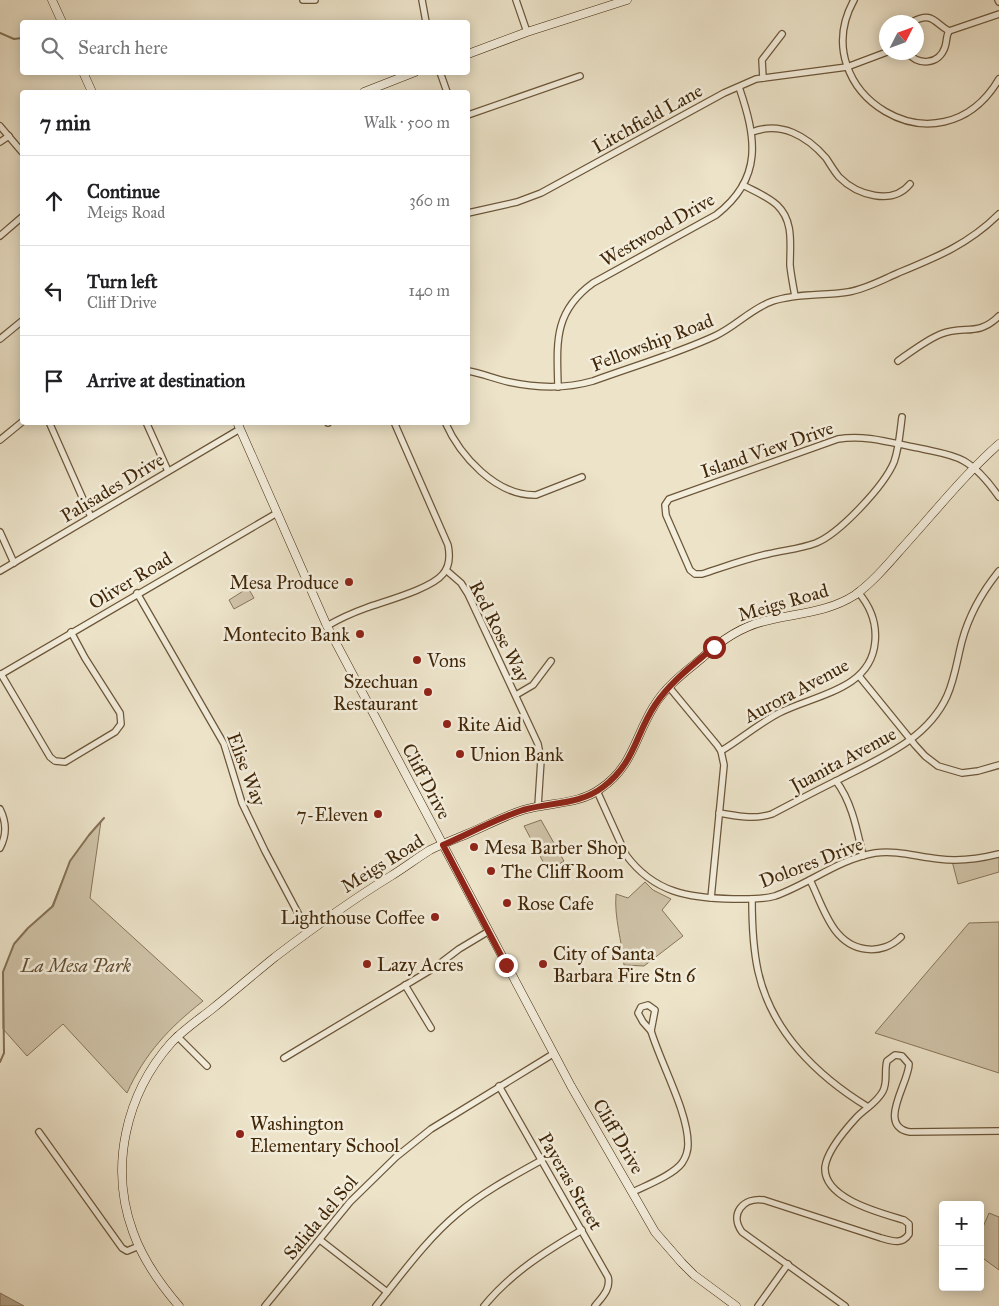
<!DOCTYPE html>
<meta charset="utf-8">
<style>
body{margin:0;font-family:"IM FELL Great Primer",serif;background:#f6f6f6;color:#202124}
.controls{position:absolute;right:15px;bottom:15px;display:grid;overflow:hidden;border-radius:5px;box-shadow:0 2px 12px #0003}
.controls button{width:45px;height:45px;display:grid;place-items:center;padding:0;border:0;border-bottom:1px solid #e0e0e0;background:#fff;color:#202124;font:25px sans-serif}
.compass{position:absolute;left:879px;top:15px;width:45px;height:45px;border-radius:50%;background:#fff;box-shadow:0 2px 12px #0003;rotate:48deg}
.stop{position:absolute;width:15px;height:15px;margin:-11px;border:4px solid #8f2418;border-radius:50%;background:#fff}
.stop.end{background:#8f2418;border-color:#fff;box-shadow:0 1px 5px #0008}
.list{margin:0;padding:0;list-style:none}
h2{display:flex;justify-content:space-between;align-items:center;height:65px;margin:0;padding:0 20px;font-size:21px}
h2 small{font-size:16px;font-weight:400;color:#757577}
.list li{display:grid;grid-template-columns:32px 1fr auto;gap:15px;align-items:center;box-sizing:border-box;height:90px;padding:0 20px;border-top:1px solid #e0e0e0}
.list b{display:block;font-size:19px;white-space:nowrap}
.list p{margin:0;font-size:16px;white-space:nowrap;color:#757577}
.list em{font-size:16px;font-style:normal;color:#757577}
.icon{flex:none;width:28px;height:28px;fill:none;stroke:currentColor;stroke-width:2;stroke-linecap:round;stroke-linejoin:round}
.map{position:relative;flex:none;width:999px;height:1306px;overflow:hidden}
.search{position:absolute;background:#fff;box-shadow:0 2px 12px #0003;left:20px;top:20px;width:450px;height:55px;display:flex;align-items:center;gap:12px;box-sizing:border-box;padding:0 18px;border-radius:5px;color:#757577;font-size:19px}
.panel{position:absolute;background:#fff;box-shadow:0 2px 12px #0003;left:20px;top:90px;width:450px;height:335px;border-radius:5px}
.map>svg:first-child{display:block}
.green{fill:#cfc3a8;stroke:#887558}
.water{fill:#b2a387;stroke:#857154}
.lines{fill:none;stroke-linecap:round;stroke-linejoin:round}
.stream{stroke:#857154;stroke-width:2}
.street-casing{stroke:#6c5638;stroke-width:8}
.secondary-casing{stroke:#412708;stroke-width:9}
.street{stroke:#f3eddc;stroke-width:5.5}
.secondary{stroke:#f3eddc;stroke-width:8}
.route{stroke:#8f2418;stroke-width:6}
.poi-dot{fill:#8f2418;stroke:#f3eddc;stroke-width:2}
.labels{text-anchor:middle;stroke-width:5;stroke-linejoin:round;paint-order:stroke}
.street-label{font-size:19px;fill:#412708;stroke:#f3eddc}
.poi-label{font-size:19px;fill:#412708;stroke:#f3eddc;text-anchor:start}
.park-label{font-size:19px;font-style:italic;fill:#644e30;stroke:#f3eddc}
</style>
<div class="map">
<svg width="999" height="1306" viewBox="0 0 999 1306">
<rect width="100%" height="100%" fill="#ece3c9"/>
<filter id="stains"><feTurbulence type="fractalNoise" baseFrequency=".004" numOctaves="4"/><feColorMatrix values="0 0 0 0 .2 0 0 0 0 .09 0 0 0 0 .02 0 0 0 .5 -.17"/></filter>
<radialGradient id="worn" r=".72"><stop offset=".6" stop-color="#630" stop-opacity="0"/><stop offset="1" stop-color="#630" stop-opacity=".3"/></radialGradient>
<g class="green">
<polygon points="248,588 254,598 234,609 229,600"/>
<polygon points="541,820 564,861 548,871 524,826"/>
<path d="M 101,821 L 90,898 L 203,1001 C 169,1028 145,1053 127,1093 L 63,1024 L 27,1056 L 3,1029 L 3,972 L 14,944 L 28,928 L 52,906 L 70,861 L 89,835 Z"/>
<polygon points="999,854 999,872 958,884 952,861"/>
<path d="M 645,882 L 653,890 L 671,899 L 662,910 L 683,936 L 644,966 L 624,965 C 622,941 614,918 616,894 L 628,898 Z"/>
<polygon points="999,922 999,1073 875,1033 969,923"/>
<polygon points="989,1213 999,1217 999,1270 980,1256 980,1234"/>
</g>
<polygon class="water" points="0,1293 24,1306 0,1306"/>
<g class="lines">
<g class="stream">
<polyline points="0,33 14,39 22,38"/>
<polyline points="0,1062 4,1053 3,972 14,944 28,928 53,906 70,861 89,835 104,818"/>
</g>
<g class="street-casing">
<g id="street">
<polyline points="303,0 315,0"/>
<polyline points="422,0 426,22"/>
<polyline points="516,0 527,32"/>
<path d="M 854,0 C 803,92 940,179 999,79"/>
<polyline points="998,0 999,2"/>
<path d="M 912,22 C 933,11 934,23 949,31 L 999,14"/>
<path d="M 907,52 C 918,66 939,65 945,47 C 947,41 946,36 949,31"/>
<polyline points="440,72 447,92"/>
<polyline points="763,78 762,60 782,34"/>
<polyline points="468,115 580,76"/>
<polyline points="0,126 22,152"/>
<path d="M 752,132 C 781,121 807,136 826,158 C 830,164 834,171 839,177 C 857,195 892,206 910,184"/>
<polyline points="0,142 9,136"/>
<path d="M 743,185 C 754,191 767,196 777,205 C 794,221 790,244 790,265 C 791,275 793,285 795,296"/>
<polyline points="468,213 517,202 541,193 724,93 756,79 847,67 887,52"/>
<polyline points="0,236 22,217"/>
<polyline points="0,339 22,321"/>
<path d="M 898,361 C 911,352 926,340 941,334 C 964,325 978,337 999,316"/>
<path d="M 468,371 C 481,373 495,379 509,382 C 537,388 565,389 593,381 C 634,366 676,354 715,336 C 735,327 752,308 773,301 C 798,293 823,296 848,292 C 866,289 882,280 898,273 C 937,257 969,244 999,214"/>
<path d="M 558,387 C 557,343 553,312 593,283 L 716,215 C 764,178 756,137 739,87"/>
<path d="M 902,417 C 900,432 899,448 894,462 C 884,486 840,533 816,543 C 800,549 784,550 768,554 C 745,559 724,567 702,574 L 695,574 L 690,570 L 666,515 L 665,505 L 669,499 L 838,439 C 867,434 895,444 923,449 C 936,452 952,454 964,461 C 978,469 990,484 999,497"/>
<polyline points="49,422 91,517"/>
<polyline points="146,422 168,471"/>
<polyline points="328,422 328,423"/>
<path d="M 445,422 C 460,456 496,496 536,495 L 582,477"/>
<polyline points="0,440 22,422"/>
<polyline points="0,532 14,563"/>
<polyline points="446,570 461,583 468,594 538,744 541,760 538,806"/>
<polyline points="0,571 240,429"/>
<polyline points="137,593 224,744 242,803 265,851 308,932"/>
<path d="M 327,626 C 339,619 352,613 366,608 C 385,601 431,589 443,574 C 450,566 450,555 448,545 L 394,422"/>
<polyline points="1,674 50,757 55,761 65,762 115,732 121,724 120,713 85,658 71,632"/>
<polyline points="0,675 277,513"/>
<polyline points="859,676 915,745 925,756 938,766 962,773 978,771 999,765"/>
<polyline points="669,687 717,745 721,751 724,765 711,898"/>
<polyline points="516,695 533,685 551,661"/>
<path d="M 721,751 C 741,739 758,724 779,713 C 814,695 871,690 875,642 C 877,623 870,606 858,592"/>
<path d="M 836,781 C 852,802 857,830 863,856"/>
<path d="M 597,791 L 626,855 C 654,893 689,898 733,899 C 747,899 761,900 775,896 C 809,884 839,859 875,853 C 898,850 917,857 939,859 C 960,862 979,859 999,854"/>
<path d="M 0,809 C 7,823 7,835 0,848"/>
<path d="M 719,813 C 738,816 753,820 772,814 C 795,802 817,790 840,779 C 880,758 927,740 947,696 C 955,678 957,660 962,641 C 969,615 982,592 999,571"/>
<path d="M 810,880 C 823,906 832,945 866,949 C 879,951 892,946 901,937"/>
<path d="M 752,899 C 752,923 753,948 758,971 C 771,1031 817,1076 868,1107"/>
<polyline points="405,985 431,1028"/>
<polygon points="648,1005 655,1010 651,1031 643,1022 638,1013 641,1007"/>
<polyline points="177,1036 207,1066"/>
<polyline points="284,1058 434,968 459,949 489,931"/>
<path d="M 499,1086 L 608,1277 C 611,1289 602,1297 595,1306"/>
<polyline points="39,1132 122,1248 127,1251 139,1246"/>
<path d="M 633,1192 C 647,1185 673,1175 682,1163 C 686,1157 688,1151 688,1144 C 688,1112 661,1064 651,1031"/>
<polyline points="320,1240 387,1292"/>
<polyline points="265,1306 350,1202 396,1157 431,1129 553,1054"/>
<path d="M 376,1306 C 402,1274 426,1240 457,1214 C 483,1192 513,1176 542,1160"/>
<path d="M 484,1306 C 511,1273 546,1251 582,1230"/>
<polyline points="758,1306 788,1264"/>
<path d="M 845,1306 L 742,1232 C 729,1214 743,1197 764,1200 L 881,1238 C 892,1241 902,1245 909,1234 L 909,1224 L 904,1220 C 881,1213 823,1199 825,1167 C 827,1152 845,1130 856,1118 C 864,1109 877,1103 883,1091 C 888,1081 884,1071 887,1061 L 895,1055 L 902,1056 L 909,1064 C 909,1083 876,1126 910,1132 L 999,1131"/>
</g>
</g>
<g class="secondary-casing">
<g id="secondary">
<polyline points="52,0 62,22"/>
<polyline points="468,54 527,32 627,0"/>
<polyline points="83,72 92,92"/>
<polyline points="364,92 415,72"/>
<polyline points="237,422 327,626 571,1086 655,1232 682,1263 694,1275 736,1306"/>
<path d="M 179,1306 C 160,1284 143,1260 133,1232 C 109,1167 126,1094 171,1043 C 183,1030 198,1020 212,1009 C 233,992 254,974 275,957 C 313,928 350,901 391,876 C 404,868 417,858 430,850 C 442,844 455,839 467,834 C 486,826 504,816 523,810 C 549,802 578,805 600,789 C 633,767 635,736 654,706 C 666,686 685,672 702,658 C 720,641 740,627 765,621 C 796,613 827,613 855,595 C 873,582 888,564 903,547 C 934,513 964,475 999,444"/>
</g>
</g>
<use href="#street" class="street"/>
<use href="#secondary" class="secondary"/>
</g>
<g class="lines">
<path class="route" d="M 506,965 L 443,845 C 470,833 496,819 523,810 C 550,802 580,805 603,787 C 635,763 635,735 655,705 C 670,682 693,665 714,647"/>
</g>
<g class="poi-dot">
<circle cx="349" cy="582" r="5"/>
<circle cx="360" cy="634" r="5"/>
<circle cx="417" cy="660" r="5"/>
<circle cx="428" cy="692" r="5"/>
<circle cx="447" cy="724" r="5"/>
<circle cx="460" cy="754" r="5"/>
<circle cx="378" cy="814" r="5"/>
<circle cx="474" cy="847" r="5"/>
<circle cx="491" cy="871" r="5"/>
<circle cx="507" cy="903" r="5"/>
<circle cx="435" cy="917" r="5"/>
<circle cx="367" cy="964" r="5"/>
<circle cx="543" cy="964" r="5"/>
<circle cx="240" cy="1134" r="5"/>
</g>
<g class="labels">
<g class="street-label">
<text transform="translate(647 118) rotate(-29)" y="7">Litchfield Lane</text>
<text transform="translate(657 229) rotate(-30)" y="7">Westwood Drive</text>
<text transform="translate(652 342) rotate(-21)" y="7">Fellowship Road</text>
<text transform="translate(767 449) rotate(-19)" y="7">Island View Drive</text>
<text transform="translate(112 487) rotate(-31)" y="7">Palisades Drive</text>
<text transform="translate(130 580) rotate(-31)" y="7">Oliver Road</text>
<text transform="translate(783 602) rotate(-16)" y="7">Meigs Road</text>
<text transform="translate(500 631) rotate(63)" y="7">Red Rose Way</text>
<text transform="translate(796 690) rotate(-28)" y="7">Aurora Avenue</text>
<text transform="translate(843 759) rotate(-28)" y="7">Juanita Avenue</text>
<text transform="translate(247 769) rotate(69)" y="7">Elise Way</text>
<text transform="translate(427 781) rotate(62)" y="7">Cliff Drive</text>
<text transform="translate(811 862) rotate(-21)" y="7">Dolores Drive</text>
<text transform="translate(382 863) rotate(-32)" y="7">Meigs Road</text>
<text transform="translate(619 1136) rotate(60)" y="7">Cliff Drive</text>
<text transform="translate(571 1181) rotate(60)" y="7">Payeras Street</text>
<text transform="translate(320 1217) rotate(-50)" y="7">Salida del Sol</text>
</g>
<g class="poi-label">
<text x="339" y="589" text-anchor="end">Mesa Produce</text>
<text x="350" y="641" text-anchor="end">Montecito Bank</text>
<text x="427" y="667">Vons</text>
<text x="418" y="688" text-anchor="end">Szechuan<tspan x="418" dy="22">Restaurant</tspan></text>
<text x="457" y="731">Rite Aid</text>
<text x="470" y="761">Union Bank</text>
<text x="368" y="821" text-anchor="end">7-Eleven</text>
<text x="484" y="854">Mesa Barber Shop</text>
<text x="501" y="878">The Cliff Room</text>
<text x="517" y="910">Rose Cafe</text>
<text x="425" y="924" text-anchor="end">Lighthouse Coffee</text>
<text x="553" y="960">City of Santa<tspan x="553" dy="22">Barbara Fire Stn 6</tspan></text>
<text x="377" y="971">Lazy Acres</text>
<text x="250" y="1130">Washington<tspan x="250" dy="22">Elementary School</tspan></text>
</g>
<g class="park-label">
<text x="76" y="972">La Mesa Park</text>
</g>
</g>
<rect width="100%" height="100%" filter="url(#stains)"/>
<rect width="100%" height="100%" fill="url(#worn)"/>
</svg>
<div class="controls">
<button>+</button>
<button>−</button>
</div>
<svg class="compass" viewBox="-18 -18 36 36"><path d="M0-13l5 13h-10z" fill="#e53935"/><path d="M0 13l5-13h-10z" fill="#757577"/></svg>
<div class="stop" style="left:714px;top:647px"></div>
<div class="stop end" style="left:506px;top:965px"></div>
<div class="search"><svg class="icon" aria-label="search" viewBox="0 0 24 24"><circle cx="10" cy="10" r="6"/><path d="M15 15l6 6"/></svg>Search here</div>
<section class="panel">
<h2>7 min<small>Walk · 500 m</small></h2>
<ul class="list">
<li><svg class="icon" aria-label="ahead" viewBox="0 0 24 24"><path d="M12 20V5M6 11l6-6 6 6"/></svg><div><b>Continue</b><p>Meigs Road</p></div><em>360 m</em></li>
<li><svg class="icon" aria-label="left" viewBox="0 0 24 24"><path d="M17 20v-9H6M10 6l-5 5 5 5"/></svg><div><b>Turn left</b><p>Cliff Drive</p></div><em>140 m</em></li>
<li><svg class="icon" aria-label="arrive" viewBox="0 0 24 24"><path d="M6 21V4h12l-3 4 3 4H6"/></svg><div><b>Arrive at destination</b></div></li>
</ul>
</section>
</div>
